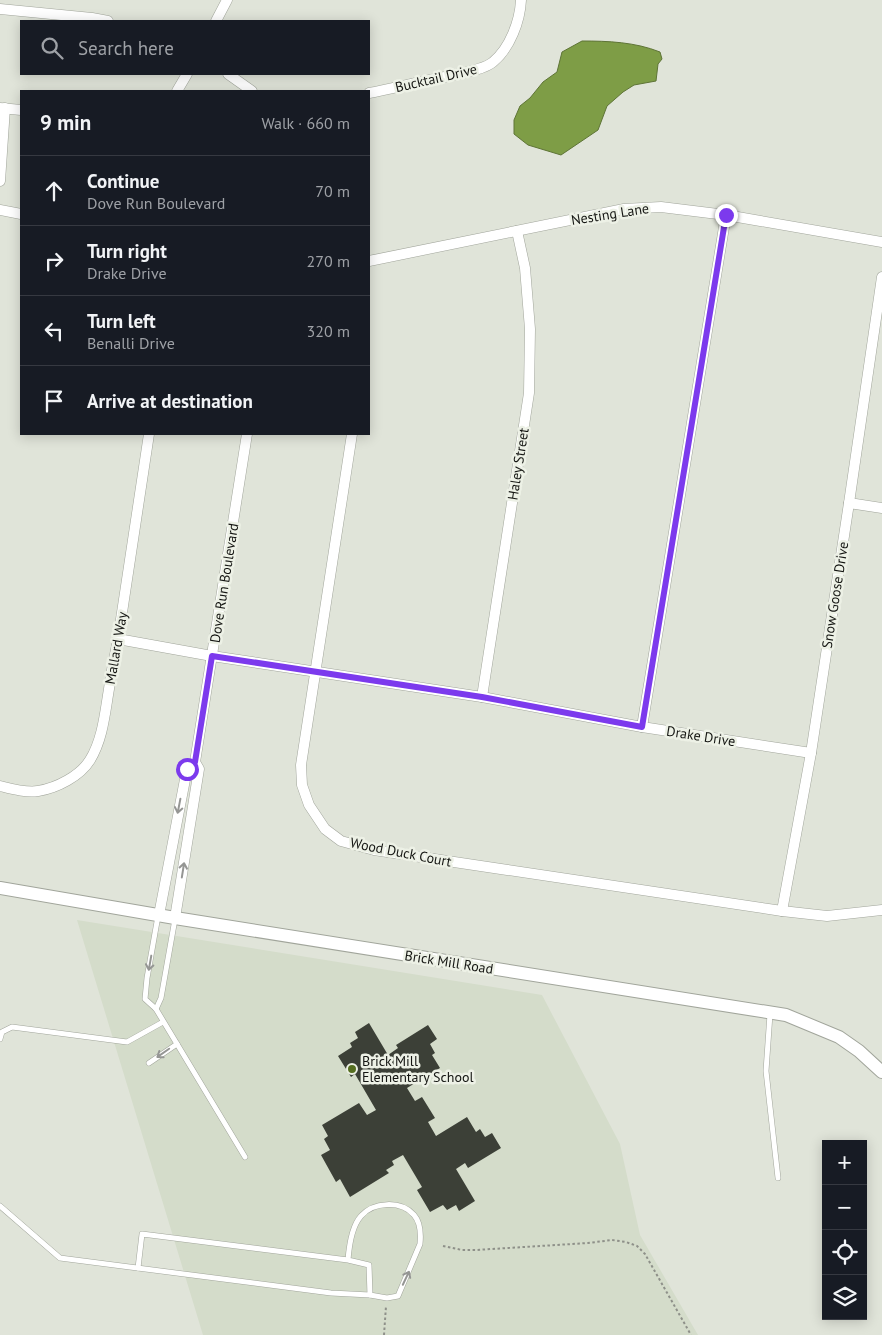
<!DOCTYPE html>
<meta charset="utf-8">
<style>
body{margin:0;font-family:"PT Sans",sans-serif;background:#242831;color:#f1f3f6}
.controls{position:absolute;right:15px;bottom:15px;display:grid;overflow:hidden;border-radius:0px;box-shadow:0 2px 12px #0003}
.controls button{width:45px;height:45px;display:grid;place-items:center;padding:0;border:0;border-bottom:1px solid #363941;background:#171b24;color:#f1f3f6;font:25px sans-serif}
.stop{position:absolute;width:15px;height:15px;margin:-11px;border:4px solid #7c3aed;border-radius:50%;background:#fff}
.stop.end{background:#7c3aed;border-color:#fff;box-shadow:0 1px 5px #0008}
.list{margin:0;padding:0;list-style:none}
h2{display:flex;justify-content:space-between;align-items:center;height:65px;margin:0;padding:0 20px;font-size:21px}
h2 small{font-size:16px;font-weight:400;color:#9ea1a6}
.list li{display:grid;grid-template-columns:32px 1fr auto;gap:15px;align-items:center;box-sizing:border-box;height:70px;padding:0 20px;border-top:1px solid #363941}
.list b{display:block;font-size:19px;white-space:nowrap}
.list p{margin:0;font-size:16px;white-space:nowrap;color:#9ea1a6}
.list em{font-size:16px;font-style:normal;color:#9ea1a6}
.icon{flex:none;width:28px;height:28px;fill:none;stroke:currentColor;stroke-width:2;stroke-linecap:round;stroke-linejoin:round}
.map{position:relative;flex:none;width:882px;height:1335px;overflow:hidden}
.search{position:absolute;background:#171b24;box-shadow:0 2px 12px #0003;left:20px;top:20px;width:350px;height:55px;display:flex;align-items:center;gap:12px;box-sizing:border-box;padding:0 18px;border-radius:0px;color:#9ea1a6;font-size:19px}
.panel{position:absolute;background:#171b24;box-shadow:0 2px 12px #0003;left:20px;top:90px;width:350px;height:345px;border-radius:0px}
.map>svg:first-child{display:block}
.built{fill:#d4dcca}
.water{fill:#7e9d46;stroke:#5e7436}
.building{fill:#3c4037}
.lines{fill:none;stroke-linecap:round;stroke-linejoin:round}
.service-casing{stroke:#a1a59b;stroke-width:6}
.minor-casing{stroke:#a1a59b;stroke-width:11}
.tertiary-casing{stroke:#a1a59b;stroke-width:14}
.path{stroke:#8e9089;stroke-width:2;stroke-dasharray:2.5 2.5;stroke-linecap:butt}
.service{stroke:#fff;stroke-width:5}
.minor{stroke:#fff;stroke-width:10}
.tertiary{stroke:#fff;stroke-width:12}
.oneway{stroke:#959694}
.route{stroke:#7c3aed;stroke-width:6}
.poi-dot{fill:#556e20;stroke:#edf1e6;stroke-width:2}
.labels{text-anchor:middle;stroke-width:5;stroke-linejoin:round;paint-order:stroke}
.street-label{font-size:14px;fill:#141512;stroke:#edf1e6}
.poi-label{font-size:14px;fill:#141512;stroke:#edf1e6;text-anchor:start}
</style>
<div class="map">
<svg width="882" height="1335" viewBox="0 0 882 1335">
<rect width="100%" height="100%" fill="#e0e4d9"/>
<polygon class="built" points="77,920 542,995 620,1144 640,1235 698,1335 203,1335"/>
<path class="water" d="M 582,41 C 608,41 635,42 660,52 L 662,59 L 658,64 L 656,81 L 634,85 L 623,92 L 607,106 L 598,130 L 561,155 L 528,145 L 514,134 L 514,120 L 520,106 L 530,98 L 543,82 L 557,72 L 562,52 Z"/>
<polygon class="building" points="369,1023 388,1055 398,1048 396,1045 428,1025 437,1039 430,1044 435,1053 432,1055 440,1068 407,1088 415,1101 422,1097 435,1118 428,1122 436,1136 467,1117 476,1132 480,1129 485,1137 492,1133 501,1148 468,1168 465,1163 456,1169 475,1201 459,1211 456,1205 447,1210 443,1205 430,1212 417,1190 422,1187 403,1155 392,1161 394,1165 386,1170 389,1173 350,1197 340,1179 336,1182 321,1155 330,1150 324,1139 328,1136 322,1125 359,1103 367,1115 376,1110 355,1074 351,1077 338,1056 352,1047 350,1043 358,1038 355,1032"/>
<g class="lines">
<g class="service-casing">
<g id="service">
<polyline points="158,916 147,978 145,999 156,1009 245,1157"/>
<polyline points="156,1009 161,998 175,919"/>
<polyline points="770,1014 766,1071 778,1178"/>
<polyline points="0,1039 2,1032 12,1027 127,1042 163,1022"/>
<polyline points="149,1063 177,1044"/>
<polyline points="0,1206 60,1258 331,1293 370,1295"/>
<path d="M 138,1268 L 142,1234 L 348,1260 L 369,1265 L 370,1295 L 387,1298 L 398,1296 L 420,1244 C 421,1234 421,1223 414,1215 C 401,1200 373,1202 361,1216 C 352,1226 349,1247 348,1260"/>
</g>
</g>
<g class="minor-casing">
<g id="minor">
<polyline points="0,9 92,18 108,21"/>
<polyline points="216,21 227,0"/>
<polyline points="228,74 252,91"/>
<polyline points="177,91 187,74"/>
<path d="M 369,93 C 394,88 419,82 445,77 C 457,74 484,70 493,62 C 510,48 520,21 521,0"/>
<polyline points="0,108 21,110"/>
<polyline points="0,181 5,108"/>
<polyline points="0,210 21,214"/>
<polyline points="369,261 624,209 661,207 726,215 882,242"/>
<polyline points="352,434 301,765 302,785 309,805 325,829 341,841 374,850 782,911 827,916 882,910"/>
<polyline points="849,503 882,508"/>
<polyline points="118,639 212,656 482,697 642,727 811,753"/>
<polyline points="482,697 529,393 530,329 525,268 517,231"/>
<polyline points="642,727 726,215"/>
<path d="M 0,786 C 12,789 26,793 38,791 C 57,788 80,776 90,760 C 103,739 105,712 109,689 C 111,672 115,656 118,639 L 149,434"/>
<polyline points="782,911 811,753 849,503 882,277"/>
<polyline points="159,915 187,769 195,762"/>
<polyline points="175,918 199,769 195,762 247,434"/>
</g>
</g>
<g class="tertiary-casing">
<polyline id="tertiary" points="0,888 175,918 786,1015 839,1037 859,1051 882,1072"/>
</g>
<g class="path">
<polyline points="443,1246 462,1250 476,1250 588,1243 612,1240 626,1242 637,1246 645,1254 691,1335"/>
<polyline points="384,1335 386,1306"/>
</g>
<use href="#service" class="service"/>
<use href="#minor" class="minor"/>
<use href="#tertiary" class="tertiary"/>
</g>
<defs><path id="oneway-shaft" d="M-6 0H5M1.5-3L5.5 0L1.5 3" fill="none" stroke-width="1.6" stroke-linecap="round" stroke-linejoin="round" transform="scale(1.25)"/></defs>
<g class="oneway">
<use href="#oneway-shaft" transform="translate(179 806) rotate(101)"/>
<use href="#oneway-shaft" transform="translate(183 870) rotate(-81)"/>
<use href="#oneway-shaft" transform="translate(150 963) rotate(100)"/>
<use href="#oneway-shaft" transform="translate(163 1053) rotate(145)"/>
<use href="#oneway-shaft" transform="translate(406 1278) rotate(-65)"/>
</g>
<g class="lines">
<polyline class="route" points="187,769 195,762 212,656 482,697 642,727 726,215"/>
</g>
<circle class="poi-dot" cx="352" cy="1069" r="5"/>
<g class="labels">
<g class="street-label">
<text transform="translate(436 78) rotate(-13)" y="5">Bucktail Drive</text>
<text transform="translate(610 214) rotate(-9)" y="5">Nesting Lane</text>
<text transform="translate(518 464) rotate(-81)" y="5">Haley Street</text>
<text transform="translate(224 583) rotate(-81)" y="5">Dove Run Boulevard</text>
<text transform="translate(835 595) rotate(-81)" y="5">Snow Goose Drive</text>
<text transform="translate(116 648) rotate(-80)" y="5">Mallard Way</text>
<text transform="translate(701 736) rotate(9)" y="5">Drake Drive</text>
<text transform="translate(401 852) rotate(11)" y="5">Wood Duck Court</text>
<text transform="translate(449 962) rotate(9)" y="5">Brick Mill Road</text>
</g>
<g class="poi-label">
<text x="362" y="1066">Brick Mill<tspan x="362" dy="16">Elementary School</tspan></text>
</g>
</g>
</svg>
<div class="controls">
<button>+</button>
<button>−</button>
<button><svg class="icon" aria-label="locate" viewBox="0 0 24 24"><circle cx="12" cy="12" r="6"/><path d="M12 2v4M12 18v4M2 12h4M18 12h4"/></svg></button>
<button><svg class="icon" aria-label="layers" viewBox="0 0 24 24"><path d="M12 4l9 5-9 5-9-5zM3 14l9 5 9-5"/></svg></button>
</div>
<div class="stop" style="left:187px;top:769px"></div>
<div class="stop end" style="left:726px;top:215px"></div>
<div class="search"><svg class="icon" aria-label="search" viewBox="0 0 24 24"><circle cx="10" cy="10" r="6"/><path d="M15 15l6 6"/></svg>Search here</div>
<section class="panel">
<h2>9 min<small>Walk · 660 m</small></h2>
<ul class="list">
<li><svg class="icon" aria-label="ahead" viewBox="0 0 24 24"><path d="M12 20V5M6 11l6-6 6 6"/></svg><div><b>Continue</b><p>Dove Run Boulevard</p></div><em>70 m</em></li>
<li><svg class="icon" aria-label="right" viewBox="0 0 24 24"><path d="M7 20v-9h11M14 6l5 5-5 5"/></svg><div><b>Turn right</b><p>Drake Drive</p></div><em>270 m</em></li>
<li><svg class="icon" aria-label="left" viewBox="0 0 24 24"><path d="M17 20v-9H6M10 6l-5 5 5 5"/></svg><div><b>Turn left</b><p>Benalli Drive</p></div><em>320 m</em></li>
<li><svg class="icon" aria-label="arrive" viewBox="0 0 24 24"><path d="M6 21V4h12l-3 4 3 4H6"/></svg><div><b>Arrive at destination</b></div></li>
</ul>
</section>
</div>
